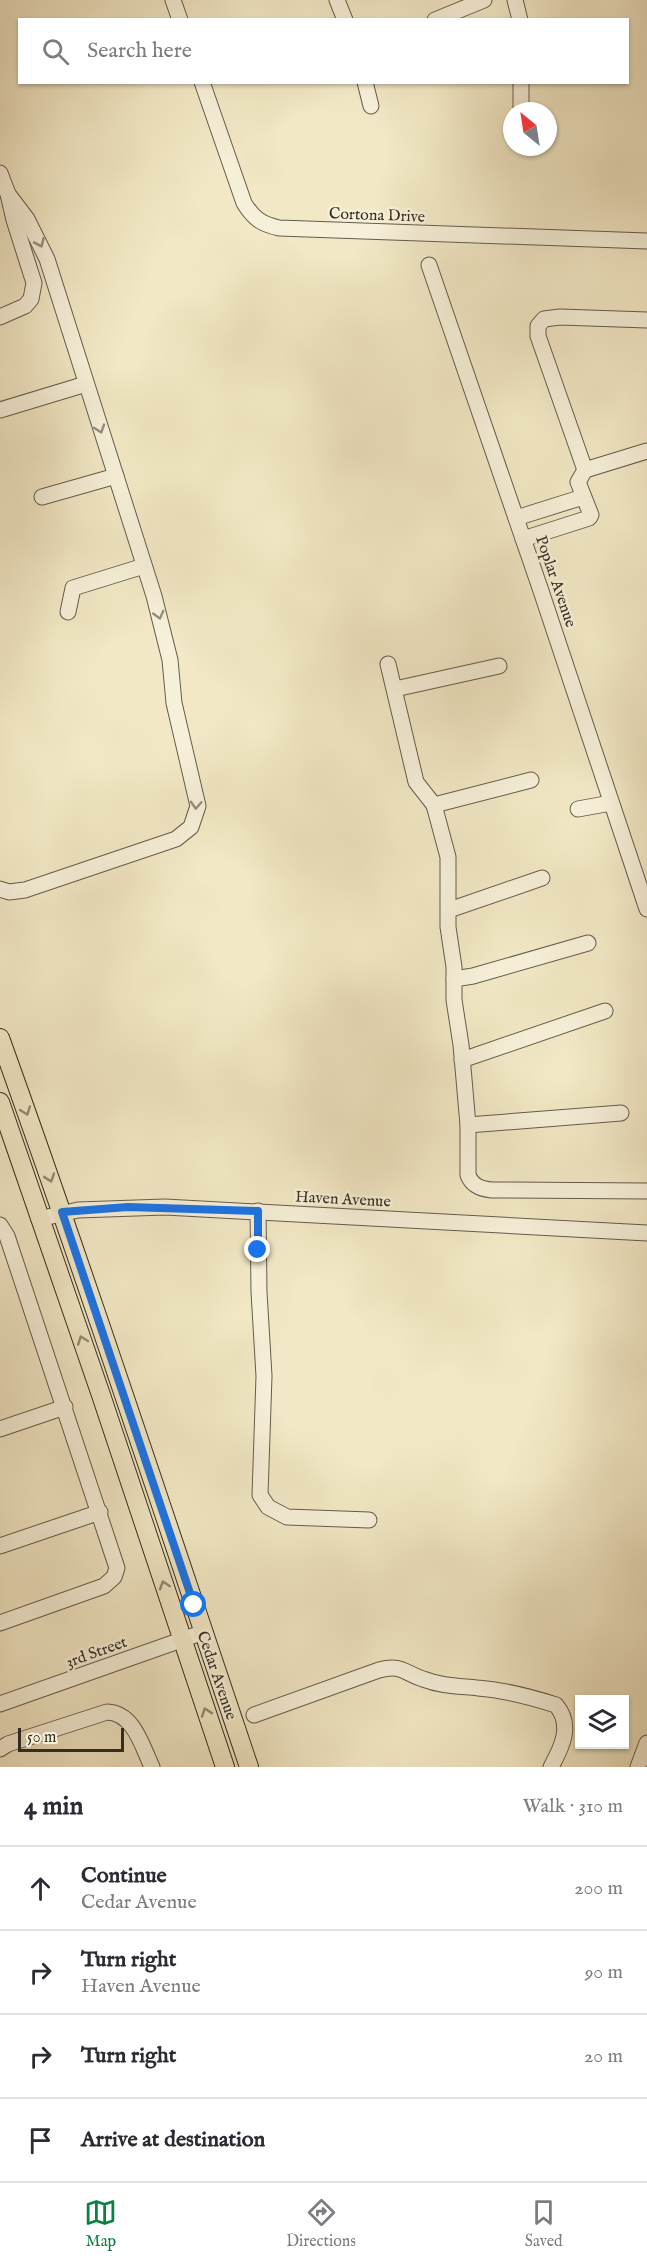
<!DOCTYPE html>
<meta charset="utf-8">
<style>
body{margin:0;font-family:"IM FELL English",serif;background:#f7f7f7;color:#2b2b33}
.controls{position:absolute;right:18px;bottom:18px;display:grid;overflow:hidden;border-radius:0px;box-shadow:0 2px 4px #0004}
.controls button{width:54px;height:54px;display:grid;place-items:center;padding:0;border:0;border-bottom:2px solid #e1e1e2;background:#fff;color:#2b2b33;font:30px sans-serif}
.compass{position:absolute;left:503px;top:102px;width:54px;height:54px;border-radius:50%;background:#fff;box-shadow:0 2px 4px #0004;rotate:330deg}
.scale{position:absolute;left:18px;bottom:15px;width:106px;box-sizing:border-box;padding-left:6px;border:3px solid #352d22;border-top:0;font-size:16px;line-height:21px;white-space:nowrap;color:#352d22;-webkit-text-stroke:4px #f7f0d9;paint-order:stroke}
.stop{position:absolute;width:18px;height:18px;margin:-14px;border:4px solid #1a73e8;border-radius:50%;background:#fff}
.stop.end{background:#1a73e8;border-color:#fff;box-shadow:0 2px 6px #0008}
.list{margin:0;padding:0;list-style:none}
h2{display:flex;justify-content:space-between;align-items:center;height:78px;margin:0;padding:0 24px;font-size:26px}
h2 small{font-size:20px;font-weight:400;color:#7c7c81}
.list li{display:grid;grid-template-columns:39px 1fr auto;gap:18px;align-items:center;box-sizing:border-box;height:84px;padding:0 24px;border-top:2px solid #e1e1e2}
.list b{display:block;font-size:22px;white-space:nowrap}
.list p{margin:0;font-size:20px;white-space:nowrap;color:#7c7c81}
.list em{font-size:20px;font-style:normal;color:#7c7c81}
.icon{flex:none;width:33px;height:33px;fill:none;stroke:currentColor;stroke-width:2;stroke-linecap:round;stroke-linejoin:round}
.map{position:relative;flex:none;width:647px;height:1767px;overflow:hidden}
.search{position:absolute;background:#fff;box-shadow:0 2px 4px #0004;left:18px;right:18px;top:18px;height:66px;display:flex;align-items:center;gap:15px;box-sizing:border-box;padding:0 21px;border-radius:0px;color:#7c7c81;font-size:22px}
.sheet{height:414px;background:#fff}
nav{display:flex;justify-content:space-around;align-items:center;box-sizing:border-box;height:84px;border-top:2px solid #e1e1e2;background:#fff;font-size:16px;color:#7c7c81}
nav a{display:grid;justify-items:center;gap:3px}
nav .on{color:#0b8043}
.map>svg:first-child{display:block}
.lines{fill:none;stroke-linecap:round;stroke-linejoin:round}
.minor-casing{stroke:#645c4b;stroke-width:17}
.major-casing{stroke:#352d22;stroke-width:20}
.minor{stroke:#f7f0d9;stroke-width:15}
.major{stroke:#f2e8c5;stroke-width:18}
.oneway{stroke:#968e7e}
.oneway2{stroke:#948a74}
.route{stroke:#1a73e8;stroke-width:8}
.labels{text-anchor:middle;stroke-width:5;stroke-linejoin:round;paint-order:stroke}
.street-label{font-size:16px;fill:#352d22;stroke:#f7f0d9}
</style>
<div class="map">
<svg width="647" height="1767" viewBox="0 0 647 1767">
<rect width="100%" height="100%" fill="#f2e8c5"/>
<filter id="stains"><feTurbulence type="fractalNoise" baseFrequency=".00333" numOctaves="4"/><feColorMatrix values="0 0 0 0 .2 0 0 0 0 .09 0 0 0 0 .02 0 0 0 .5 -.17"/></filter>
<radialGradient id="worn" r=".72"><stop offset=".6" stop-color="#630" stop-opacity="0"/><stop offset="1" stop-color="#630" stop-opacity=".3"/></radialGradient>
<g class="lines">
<g class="minor-casing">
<g id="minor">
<polyline points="173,0 180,20"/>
<polyline points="337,0 345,20"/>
<polyline points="515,0 520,20"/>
<polyline points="435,20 484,0"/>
<path d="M 202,82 L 244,203 C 253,218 261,224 279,228 L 647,241"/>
<polyline points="365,82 371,106"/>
<polyline points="521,111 521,82"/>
<polyline points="0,173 8,194 14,220 34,283 31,299 25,306 0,317"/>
<polyline points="429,265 540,588 647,909"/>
<polyline points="0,410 86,384"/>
<polyline points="585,470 538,336 538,326 544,319 560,317 647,320"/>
<polyline points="42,497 116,476"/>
<polyline points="516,518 583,497"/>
<polyline points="523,539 589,518 591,515 578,482 585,470 647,451"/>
<polyline points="68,612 73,588 144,566"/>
<path d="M 388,664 L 416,782 L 434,805 L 448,857 L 448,927 L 454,967 L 454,1000 L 461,1045 L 468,1125 L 468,1175 C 472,1186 481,1189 492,1190 L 647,1191"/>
<polyline points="395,689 499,666"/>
<polyline points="434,805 531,780"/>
<polyline points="578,809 611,803"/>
<polyline points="0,889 9,892 25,890 176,839 191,827 198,806 174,703 170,660 154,596 47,259 27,219 8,194"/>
<polyline points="449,910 542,878"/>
<polyline points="454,979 473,976 588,943"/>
<polyline points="462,1060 605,1011"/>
<polyline points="468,1125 621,1113"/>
<polyline points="258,1211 259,1292 264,1376 260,1495 268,1507 287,1517 369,1520"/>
<polyline points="39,1219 78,1210 165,1207 647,1233"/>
<polyline points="0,1225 7,1236 117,1568 114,1577 104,1586 0,1623"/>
<polyline points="0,1429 65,1407"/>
<polyline points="0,1546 100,1512"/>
<polyline points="0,1704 204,1632"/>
<path d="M 254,1715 L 379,1670 C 402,1664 404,1673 423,1679 C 441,1686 459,1686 478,1688 C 504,1690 531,1697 556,1705 C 573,1725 562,1747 551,1767"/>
<path d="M 0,1749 L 8,1744 L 107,1712 C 134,1713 142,1746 152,1767"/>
<polyline points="638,1767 647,1743"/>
</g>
</g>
<g class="major-casing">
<g id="major">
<path d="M 0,1038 C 87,1280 167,1524 249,1767"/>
<polyline points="0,1102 101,1395 225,1767"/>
</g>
</g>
<use href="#minor" class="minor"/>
<use href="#major" class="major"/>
</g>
<defs><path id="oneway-chevron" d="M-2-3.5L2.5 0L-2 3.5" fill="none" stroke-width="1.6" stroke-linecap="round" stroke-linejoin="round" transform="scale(1.5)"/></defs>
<g class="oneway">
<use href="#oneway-chevron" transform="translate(40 243) rotate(66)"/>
<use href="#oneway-chevron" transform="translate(100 429) rotate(72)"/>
<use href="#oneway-chevron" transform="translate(159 615) rotate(75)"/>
<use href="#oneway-chevron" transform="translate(196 805) rotate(93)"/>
</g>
<g class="oneway2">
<use href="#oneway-chevron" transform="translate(26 1111) rotate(70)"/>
<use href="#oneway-chevron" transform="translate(50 1178) rotate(71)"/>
<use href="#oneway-chevron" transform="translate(82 1340) rotate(-110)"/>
<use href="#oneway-chevron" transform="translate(164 1585) rotate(-108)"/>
<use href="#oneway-chevron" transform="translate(206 1712) rotate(-109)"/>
</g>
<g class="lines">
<polyline class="route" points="194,1605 62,1212 128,1207 258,1211 258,1250"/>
</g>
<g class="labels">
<g class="street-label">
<text transform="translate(377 214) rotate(2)" y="6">Cortona Drive</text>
<text transform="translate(557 581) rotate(71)" y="6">Poplar Avenue</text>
<text transform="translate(343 1198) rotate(3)" y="6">Haven Avenue</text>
<text transform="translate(96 1651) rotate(-20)" y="6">3rd Street</text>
<text transform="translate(218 1675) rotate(71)" y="6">Cedar Avenue</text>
</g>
</g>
<rect width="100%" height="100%" filter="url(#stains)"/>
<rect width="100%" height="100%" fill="url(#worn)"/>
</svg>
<div class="controls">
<button><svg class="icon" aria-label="layers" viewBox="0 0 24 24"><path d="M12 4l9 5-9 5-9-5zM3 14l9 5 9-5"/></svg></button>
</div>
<svg class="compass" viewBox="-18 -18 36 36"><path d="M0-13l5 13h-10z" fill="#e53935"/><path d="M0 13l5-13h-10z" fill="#7c7c81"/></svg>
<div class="scale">50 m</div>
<div class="stop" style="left:194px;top:1605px"></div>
<div class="stop end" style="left:258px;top:1250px"></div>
<div class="search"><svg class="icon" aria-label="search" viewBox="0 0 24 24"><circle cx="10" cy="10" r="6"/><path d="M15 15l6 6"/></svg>Search here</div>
</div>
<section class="sheet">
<h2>4 min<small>Walk · 310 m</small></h2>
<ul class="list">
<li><svg class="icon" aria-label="ahead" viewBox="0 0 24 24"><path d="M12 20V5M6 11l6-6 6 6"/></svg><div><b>Continue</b><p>Cedar Avenue</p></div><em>200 m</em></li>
<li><svg class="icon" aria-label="right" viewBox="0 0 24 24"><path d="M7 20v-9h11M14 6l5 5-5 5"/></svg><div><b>Turn right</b><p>Haven Avenue</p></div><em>90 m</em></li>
<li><svg class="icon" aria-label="right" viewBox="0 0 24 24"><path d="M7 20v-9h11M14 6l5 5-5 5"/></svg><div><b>Turn right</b></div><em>20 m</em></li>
<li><svg class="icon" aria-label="arrive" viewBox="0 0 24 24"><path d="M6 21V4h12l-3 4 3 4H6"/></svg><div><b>Arrive at destination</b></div></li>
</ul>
</section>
<nav>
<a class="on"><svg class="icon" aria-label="map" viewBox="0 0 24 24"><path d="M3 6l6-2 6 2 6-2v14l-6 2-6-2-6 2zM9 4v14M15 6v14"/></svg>Map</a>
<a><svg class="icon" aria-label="directions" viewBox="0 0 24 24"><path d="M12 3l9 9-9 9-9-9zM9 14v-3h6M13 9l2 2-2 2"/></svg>Directions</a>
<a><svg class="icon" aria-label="saved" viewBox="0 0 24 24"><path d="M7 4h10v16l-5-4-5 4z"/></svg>Saved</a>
</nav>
